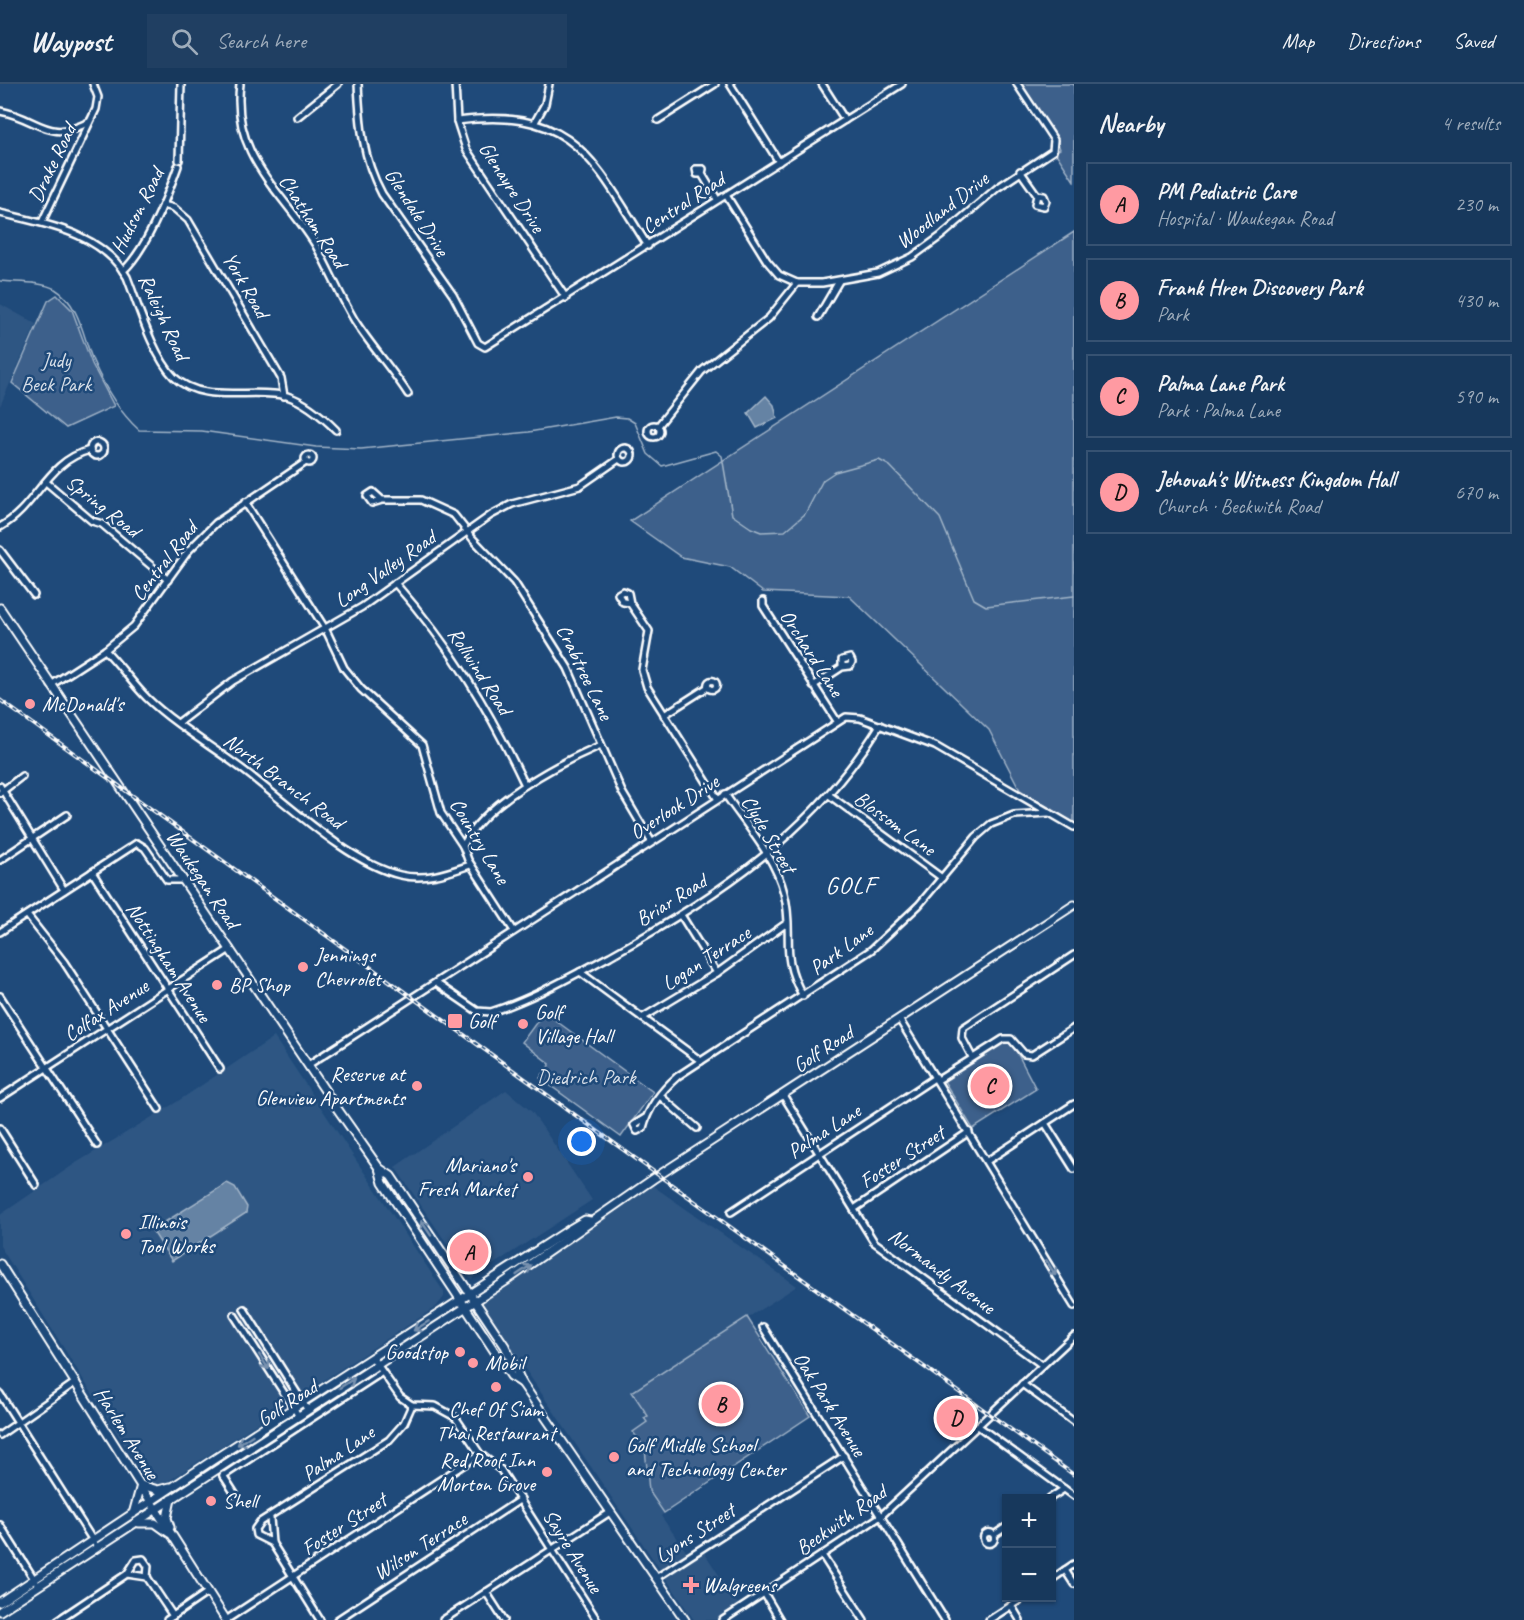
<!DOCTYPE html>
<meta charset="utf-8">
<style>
body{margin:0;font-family:Caveat,sans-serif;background:#203f62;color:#f1f3f6}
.controls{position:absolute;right:18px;bottom:18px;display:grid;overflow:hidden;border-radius:0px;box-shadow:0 2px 4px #0004}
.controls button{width:54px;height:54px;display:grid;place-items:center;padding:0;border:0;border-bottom:2px solid #365272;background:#17385c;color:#f1f3f6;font:30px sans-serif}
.you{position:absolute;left:582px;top:1058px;width:21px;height:21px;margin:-15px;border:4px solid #fff;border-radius:50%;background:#1a73e8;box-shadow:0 0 0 9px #1a73e833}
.badge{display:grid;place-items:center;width:39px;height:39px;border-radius:50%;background:#ff9aa2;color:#111;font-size:20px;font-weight:700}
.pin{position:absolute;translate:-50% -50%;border:3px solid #fff;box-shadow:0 2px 6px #0006}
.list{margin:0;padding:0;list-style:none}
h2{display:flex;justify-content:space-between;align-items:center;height:78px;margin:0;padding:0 24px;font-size:26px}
h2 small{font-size:20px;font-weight:400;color:#9eacbb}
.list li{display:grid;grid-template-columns:39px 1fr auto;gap:18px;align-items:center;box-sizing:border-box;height:84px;margin:0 12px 12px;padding:0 12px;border:2px solid #365272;border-radius:0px}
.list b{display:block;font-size:22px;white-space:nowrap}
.list p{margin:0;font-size:20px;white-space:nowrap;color:#9eacbb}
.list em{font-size:20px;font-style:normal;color:#9eacbb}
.icon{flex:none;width:33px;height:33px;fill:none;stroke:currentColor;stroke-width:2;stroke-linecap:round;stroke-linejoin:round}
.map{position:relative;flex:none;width:1074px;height:1536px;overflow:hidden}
header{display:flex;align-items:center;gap:36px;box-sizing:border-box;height:84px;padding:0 30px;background:#17385c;border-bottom:2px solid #365272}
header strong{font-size:28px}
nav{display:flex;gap:33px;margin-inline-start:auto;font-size:21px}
.search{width:420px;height:54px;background:#203f62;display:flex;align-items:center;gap:15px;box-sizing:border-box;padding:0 21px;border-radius:0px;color:#9eacbb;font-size:22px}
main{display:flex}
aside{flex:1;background:#17385c}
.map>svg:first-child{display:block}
.built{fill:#2e5683}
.green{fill:#3c618b;stroke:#9eb0c5;stroke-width:1.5}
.water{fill:#6583a4;stroke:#a3b5c8;stroke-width:1.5}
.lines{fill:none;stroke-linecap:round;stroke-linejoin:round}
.stream{stroke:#a3b5c8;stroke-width:1.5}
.minor-casing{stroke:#fff;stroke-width:10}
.major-casing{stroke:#fff;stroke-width:11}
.minor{stroke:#1f4a7a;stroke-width:5}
.major{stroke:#1f4a7a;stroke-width:7}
.rail-casing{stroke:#fff;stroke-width:4}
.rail{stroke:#1f4a7a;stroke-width:1.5;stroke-dasharray:4.5;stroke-linecap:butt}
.oneway{stroke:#7992af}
.poi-dot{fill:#ff9aa2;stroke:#1f4a7a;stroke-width:2}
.labels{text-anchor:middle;stroke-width:5;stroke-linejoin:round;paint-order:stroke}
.street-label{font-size:21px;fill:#fff;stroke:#1f4a7a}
.park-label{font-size:21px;fill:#d8dfe8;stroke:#1f4a7a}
.poi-label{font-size:21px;fill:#fff;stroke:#1f4a7a;text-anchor:start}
.quarter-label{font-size:24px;letter-spacing:1.5px;fill:#fff;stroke:#1f4a7a}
</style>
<header>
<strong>Waypost</strong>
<div class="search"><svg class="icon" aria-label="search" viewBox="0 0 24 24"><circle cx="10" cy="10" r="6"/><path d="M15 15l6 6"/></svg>Search here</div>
<nav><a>Map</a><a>Directions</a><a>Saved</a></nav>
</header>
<main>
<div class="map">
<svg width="1074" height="1536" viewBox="0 0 1074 1536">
<rect width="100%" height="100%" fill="#1f4a7a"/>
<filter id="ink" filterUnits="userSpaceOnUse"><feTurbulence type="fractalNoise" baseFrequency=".0167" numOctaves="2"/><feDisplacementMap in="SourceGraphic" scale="12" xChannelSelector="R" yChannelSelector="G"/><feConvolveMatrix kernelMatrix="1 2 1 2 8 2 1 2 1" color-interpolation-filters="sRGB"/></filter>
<g filter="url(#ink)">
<g class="built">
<polygon points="0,220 36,240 0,322"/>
<polygon points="274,953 444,1208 444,1213 436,1223 164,1400 154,1402 148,1399 0,1162 0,1131 76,1079 175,1019"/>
<polygon points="506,1006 532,1028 592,1116 471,1195 395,1083"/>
<polygon points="653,1102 797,1202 632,1308 648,1332 645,1383 649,1407 664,1429 661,1432 690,1473 702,1465 741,1525 731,1532 733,1536 694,1536 480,1218"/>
</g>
<g class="green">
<polygon points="1019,0 1074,0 1074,97 1055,68 1060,65 1057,57"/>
<polygon points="1074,148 1074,739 1020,706 989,646 849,512 763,508 730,483 681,473 630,437"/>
<polygon points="57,211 72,226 92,280 114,322 66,344 12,299 48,217"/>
<polygon points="544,928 653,1008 621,1053 540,994 550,980 522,958"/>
<polygon points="1006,957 1013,961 1036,1005 973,1045 944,997"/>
<polygon points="747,1233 810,1332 664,1429 649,1407 645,1364 633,1348 647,1338 644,1334 648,1332 632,1308"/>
</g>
<g class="water">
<polygon points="766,312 774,321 777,334 757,344 748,329"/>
<polygon points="227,1099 235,1103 247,1123 246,1129 172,1177 152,1146"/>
</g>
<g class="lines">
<path class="stream" d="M 0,197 C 16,199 41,197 55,205 C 80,220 83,253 93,277 C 104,302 119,328 139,346 L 202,347 L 316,363 L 361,365 L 529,348 L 616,333 L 627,334 L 635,339 L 648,370 L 662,382 L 716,367 L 722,372 L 732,431 L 751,444 L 761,448 L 785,447 L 805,430 L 823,396 L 835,388 L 879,376 L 890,382 L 940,434 L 974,515 L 986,522 L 1074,512"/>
<g class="minor-casing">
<g id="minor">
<path d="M 240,0 C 231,72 282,107 315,160 C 329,185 340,212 355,237 C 371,262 392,285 408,310"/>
<path d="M 358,0 C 360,40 362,73 382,110 L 453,211 L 478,259 L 485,263 L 902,0"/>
<polyline points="455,0 457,37 466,65 566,214"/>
<polyline points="730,0 779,78"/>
<polyline points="822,0 845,36"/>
<path d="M 0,27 C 39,34 47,60 89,38"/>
<polyline points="297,33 338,0"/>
<polyline points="658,36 715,0"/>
<path d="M 457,37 C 574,22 593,76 648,162"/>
<polyline points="535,38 545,20 549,0"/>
<polyline points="179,76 181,0"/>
<polyline points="1020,87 1037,111 1044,112 1046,117 1044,122 1035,120 1037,111"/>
<polyline points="702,90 697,90 696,85 703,85 702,90 717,115"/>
<polyline points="726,111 767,177 779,191 797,199 822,199 878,189 912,173 941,152 997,104 1053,67 1054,56 1017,0"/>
<polyline points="163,121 174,124 188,136 281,294 284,312"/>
<path d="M 0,129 C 45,140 101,148 127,193 C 138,221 153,272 174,293 C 203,321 252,303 287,312 C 306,318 322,332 336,346"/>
<polyline points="42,138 96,25 98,13 93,0"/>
<path d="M 123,187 C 147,165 167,113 178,82"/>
<polyline points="818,233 839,197"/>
<circle cx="654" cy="347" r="6"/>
<polyline points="658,342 702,287 769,234 797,199"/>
<circle cx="97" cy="365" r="7"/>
<circle cx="625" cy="371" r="7"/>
<circle cx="309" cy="375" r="4"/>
<polyline points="46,398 92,437 102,440 168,496"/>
<polyline points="382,416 373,408 367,412 372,419 382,416 421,416 454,431 473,455 514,498 568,584 622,708 651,757"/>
<polyline points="245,418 326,546 344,584 361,605 422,661 441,729 463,762 468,776 514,847"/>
<path d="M 0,443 C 37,423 46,377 90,366"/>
<polyline points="0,466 34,511"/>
<path d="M 395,499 C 452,564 488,623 525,701"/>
<polyline points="763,517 763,522 837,637"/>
<polyline points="630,519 623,518 618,510 623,507 628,509 630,519 649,547 642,586 647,603 717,714"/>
<path d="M 105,566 C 120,581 132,599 147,614 C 175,641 210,661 242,685 C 285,717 348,779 400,791 C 425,797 447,789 470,781"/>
<circle cx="712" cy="601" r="4.5"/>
<polyline points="51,601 105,566 134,542 189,466 216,439 306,378"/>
<polyline points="813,602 842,583 850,582 852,578 850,574 842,576 842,583"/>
<polyline points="664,631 708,603"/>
<polyline points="178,639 233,597 362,523 491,431 512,420 580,402 619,375"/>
<polyline points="0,702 64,806"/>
<polyline points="0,709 22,692"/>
<path d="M 725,710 C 745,740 775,772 784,809 C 795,851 778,869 803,912"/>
<polyline points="829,711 942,794"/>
<path d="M 463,762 C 483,719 559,679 601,661"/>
<polyline points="0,776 67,731"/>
<polyline points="92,788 220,985"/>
<polyline points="27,831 64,878 159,1025"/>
<polyline points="681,831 717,889"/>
<polyline points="0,848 137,759 145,764 167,796 183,796"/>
<polyline points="580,888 701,977"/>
<path d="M 436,899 L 477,927 L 491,928 C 532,915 572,892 610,872 C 718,812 814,748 880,641"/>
<polyline points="0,912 97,1061"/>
<polyline points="642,934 717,889 787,839"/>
<polyline points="899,935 1074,1222"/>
<polyline points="972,973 962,954 963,944 1074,871"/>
<polyline points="308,981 846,633 860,634 935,662 1074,743"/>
<polyline points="938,996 1003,955 1011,955 1024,970 1032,971 1074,944"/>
<polyline points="783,1011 874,1158 1042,1281"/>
<polyline points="660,1012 697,1044"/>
<polyline points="0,1014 230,865"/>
<path d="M 645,1034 L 634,1041 L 637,1047 L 643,1044 C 648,1024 662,1006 678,992 L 871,866 L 919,821 L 976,753 L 991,740 L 1014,731 L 1049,729"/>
<polyline points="1045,1039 1074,1085"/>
<polyline points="0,1044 36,1101"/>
<polyline points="987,1077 1074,1020"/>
<polyline points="854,1125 969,1048"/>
<polyline points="731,1128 936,993"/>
<polyline points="244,1225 307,1325"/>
<polyline points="234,1231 298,1331"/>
<polyline points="763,1243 945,1536"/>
<polyline points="372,1273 400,1313 412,1321 435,1322 455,1333 480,1370 501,1386 597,1536"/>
<polyline points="1022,1300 1074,1338"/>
<polyline points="0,1310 97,1463"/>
<polyline points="978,1342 1074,1412"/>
<polyline points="0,1351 76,1298"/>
<polyline points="223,1391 235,1410"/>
<polyline points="223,1392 381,1289"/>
<polyline points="1050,1414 1064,1405"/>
<polyline points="270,1434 272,1459 320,1536"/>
<polyline points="0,1441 36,1498"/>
<circle cx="989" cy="1454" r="5.5"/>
<polyline points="994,1451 1006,1443"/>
<polyline points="272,1459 256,1451 255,1445 260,1438 389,1356 404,1339 412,1321"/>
<polyline points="822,1471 864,1536"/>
<polyline points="1065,1486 1074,1500"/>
<polyline points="127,1490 136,1476 143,1475 148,1482 147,1493"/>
<polyline points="656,1494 844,1372"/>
<polyline points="1052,1495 1074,1480"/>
<polyline points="486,1508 504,1536"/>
<polyline points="764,1509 780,1536"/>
<polyline points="1011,1521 1020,1536"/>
<polyline points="58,1536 127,1490 147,1493 173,1532"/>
<polyline points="167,1536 208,1508"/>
<polyline points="226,1536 480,1370"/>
<polyline points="337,1536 521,1415"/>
<polyline points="443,1536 610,1428"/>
<polyline points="723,1536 881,1432 1074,1252"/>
<polyline points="989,1536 1023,1514"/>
</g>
</g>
<g class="major-casing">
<g id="major">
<polyline points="0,524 334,1020 379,1084 391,1092 505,1262 522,1299 685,1536"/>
<polyline points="379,1084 383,1099 511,1292 522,1299"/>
<polyline points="0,1180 226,1536"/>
<polyline points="133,1430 141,1401 158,1406 170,1403"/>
<polyline points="139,1439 155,1439 169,1449"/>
<polyline points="170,1443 167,1434 171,1415"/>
<polyline points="0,1518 213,1376 570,1145 585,1136 590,1137"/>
<polyline points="0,1527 506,1197 653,1095 1074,821"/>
</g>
</g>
<use href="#minor" class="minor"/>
<use href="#major" class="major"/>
<g class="rail-casing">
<polyline id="rail" points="0,616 1074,1391"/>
</g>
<use href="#rail" class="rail"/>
</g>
<defs><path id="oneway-shaft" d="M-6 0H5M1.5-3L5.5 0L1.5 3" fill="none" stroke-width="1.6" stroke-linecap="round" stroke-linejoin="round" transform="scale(1.5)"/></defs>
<g class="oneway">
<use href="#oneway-shaft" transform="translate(426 1144) rotate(-124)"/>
<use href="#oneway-shaft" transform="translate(1051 1184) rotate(59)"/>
<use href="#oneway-shaft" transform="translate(524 1186) rotate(-34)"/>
<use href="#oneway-shaft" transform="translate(421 1242) rotate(148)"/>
<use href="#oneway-shaft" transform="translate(264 1278) rotate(57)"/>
<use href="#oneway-shaft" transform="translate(347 1299) rotate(-33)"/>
<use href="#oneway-shaft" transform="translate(245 1356) rotate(147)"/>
</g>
</g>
<g class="poi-dot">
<circle cx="30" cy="620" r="6"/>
<circle cx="303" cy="883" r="6"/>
<circle cx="217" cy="901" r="6"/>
<rect x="447" y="929" width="16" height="16" rx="3"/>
<circle cx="523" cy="940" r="6"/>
<circle cx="417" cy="1002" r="6"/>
<circle cx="528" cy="1093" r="6"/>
<circle cx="126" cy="1150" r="6"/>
<circle cx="460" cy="1268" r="6"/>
<circle cx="473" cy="1279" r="6"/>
<circle cx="496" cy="1303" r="6"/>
<circle cx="614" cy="1373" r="6"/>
<circle cx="547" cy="1388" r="6"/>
<circle cx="211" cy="1417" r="6"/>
<path d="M688 1492h6v6h6v6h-6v6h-6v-6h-6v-6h6z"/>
</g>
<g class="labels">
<g class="street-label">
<text transform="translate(52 79) rotate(-64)" y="7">Drake Road</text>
<text transform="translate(512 103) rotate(57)" y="7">Glenayre Drive</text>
<text transform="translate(683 119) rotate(-33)" y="7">Central Road</text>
<text transform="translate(942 126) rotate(-38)" y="7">Woodland Drive</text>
<text transform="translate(137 127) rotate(-63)" y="7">Hudson Road</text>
<text transform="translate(417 128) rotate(57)" y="7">Glendale Drive</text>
<text transform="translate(313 137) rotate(57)" y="7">Chatham Road</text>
<text transform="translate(246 201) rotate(60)" y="7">York Road</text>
<text transform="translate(164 233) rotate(65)" y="7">Raleigh Road</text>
<text transform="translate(103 422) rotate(38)" y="7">Spring Road</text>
<text transform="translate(164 477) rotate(-52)" y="7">Central Road</text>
<text transform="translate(385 485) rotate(-35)" y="7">Long Valley Road</text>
<text transform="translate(812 569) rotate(57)" y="7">Orchard Lane</text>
<text transform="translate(480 587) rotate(57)" y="7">Rollwind Road</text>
<text transform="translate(585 588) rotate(64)" y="7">Crabtree Lane</text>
<text transform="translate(284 697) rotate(37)" y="7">North Branch Road</text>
<text transform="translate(674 723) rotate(-33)" y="7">Overlook Drive</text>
<text transform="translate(895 739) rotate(36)" y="7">Blossom Lane</text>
<text transform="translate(769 750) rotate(59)" y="7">Clyde Street</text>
<text transform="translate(480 757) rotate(59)" y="7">Country Lane</text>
<text transform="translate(203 795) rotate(56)" y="7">Waukegan Road</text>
<text transform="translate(671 816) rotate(-32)" y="7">Briar Road</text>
<text transform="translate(841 865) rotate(-36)" y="7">Park Lane</text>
<text transform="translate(706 874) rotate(-33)" y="7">Logan Terrace</text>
<text transform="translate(169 878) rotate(57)" y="7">Nottingham Avenue</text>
<text transform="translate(106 926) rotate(-33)" y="7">Colfax Avenue</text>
<text transform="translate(823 965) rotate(-33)" y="7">Golf Road</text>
<text transform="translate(824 1047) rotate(-33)" y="7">Palma Lane</text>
<text transform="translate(902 1073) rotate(-33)" y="7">Foster Street</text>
<text transform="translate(942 1187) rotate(37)" y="7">Normandy Avenue</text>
<text transform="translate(287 1319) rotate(-33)" y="7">Golf Road</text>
<text transform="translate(830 1320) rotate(58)" y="7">Oak Park Avenue</text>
<text transform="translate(127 1349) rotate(58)" y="7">Harlem Avenue</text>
<text transform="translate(338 1369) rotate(-34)" y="7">Palma Lane</text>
<text transform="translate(841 1436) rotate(-35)" y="7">Beckwith Road</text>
<text transform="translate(344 1440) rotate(-33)" y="7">Foster Street</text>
<text transform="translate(695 1449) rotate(-33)" y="7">Lyons Street</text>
<text transform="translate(420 1462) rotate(-33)" y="7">Wilson Terrace</text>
<text transform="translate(573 1467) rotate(58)" y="7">Sayre Avenue</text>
</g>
<g class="park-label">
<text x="56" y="283">Judy<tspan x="56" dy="24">Beck Park</tspan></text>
<text x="586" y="1000">Diedrich Park</text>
</g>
<g class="poi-label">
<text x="42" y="627">McDonald's</text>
<text x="315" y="878">Jennings<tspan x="315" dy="24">Chevrolet</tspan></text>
<text x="229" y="908">BP Shop</text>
<text x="535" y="935">Golf<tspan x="535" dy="24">Village Hall</tspan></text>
<text x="468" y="944">Golf</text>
<text x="405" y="997" text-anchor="end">Reserve at<tspan x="405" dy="24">Glenview Apartments</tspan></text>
<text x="516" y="1088" text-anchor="end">Mariano's<tspan x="516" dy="24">Fresh Market</tspan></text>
<text x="138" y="1145">Illinois<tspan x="138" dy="24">Tool Works</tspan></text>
<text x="448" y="1275" text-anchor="end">Goodstop</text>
<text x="485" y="1286">Mobil</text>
<text x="496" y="1332" text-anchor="middle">Chef Of Siam<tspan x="496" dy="24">Thai Restaurant</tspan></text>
<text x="626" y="1368">Golf Middle School<tspan x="626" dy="24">and Technology Center</tspan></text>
<text x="535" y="1383" text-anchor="end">Red Roof Inn<tspan x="535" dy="24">Morton Grove</tspan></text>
<text x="223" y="1424">Shell</text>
<text x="703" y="1508">Walgreens</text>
</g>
<g class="quarter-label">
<text x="851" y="809">GOLF</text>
</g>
</g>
</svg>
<div class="controls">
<button>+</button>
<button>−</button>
</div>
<div class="you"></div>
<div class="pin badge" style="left:469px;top:1168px">A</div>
<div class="pin badge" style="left:721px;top:1320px">B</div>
<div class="pin badge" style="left:990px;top:1002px">C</div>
<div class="pin badge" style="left:956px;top:1334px">D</div>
</div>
<aside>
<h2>Nearby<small>4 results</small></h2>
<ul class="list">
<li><span class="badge">A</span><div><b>PM Pediatric Care</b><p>Hospital · Waukegan Road</p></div><em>230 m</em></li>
<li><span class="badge">B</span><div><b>Frank Hren Discovery Park</b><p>Park</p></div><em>430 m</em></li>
<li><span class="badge">C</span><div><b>Palma Lane Park</b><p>Park · Palma Lane</p></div><em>590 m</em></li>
<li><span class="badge">D</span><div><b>Jehovah's Witness Kingdom Hall</b><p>Church · Beckwith Road</p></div><em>670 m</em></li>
</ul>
</aside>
</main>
